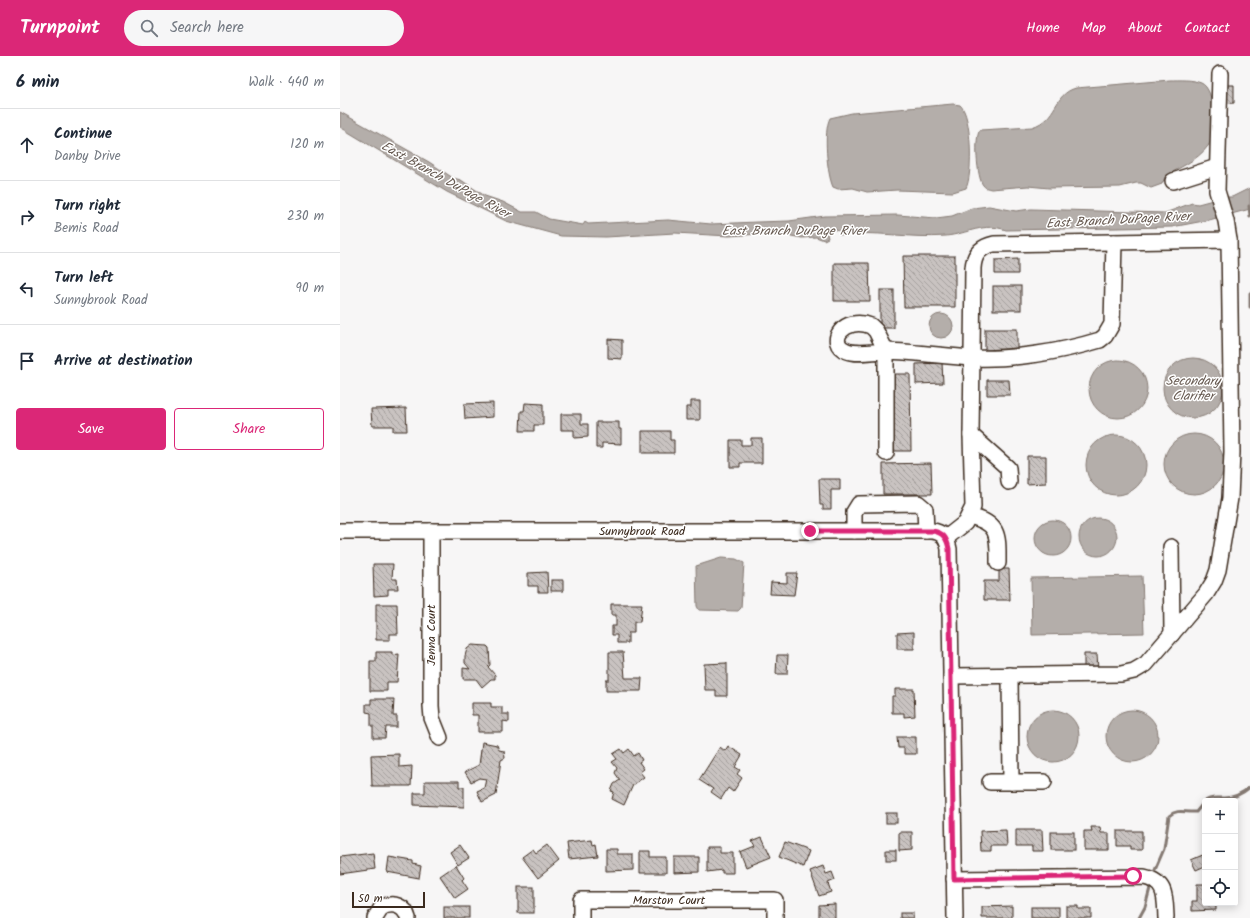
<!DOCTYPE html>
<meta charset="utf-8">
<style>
body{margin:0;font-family:Kalam,sans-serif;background:#f6f6f7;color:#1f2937}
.controls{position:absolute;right:12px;bottom:12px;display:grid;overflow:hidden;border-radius:4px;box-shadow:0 2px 10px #0003}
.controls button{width:36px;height:36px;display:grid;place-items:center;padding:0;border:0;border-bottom:1px solid #e0e1e3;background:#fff;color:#1f2937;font:20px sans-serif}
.scale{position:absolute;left:12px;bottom:10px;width:73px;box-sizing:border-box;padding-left:4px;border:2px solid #3b2a1e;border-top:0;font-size:11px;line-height:14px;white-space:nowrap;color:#3b2a1e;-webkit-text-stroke:3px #fff;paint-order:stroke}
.stop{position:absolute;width:12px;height:12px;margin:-9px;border:3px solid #db2777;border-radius:50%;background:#fff}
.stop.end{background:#db2777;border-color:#fff;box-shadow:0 1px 4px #0008}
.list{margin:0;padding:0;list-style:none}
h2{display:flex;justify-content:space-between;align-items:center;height:52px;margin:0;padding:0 16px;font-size:17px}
h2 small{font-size:13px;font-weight:400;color:#747a83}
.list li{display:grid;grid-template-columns:26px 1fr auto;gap:12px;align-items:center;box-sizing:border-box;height:72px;padding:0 16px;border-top:1px solid #e0e1e3}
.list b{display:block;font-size:15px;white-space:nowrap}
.list p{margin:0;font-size:13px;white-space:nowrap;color:#747a83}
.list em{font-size:13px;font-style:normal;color:#747a83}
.actions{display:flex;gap:8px;padding:12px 16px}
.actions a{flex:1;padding:9px 0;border:1px solid #db2777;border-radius:4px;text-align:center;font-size:14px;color:#db2777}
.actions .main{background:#db2777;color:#fff}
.icon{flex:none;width:22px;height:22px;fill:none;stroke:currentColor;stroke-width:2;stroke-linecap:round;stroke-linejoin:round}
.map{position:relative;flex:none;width:910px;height:862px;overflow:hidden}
header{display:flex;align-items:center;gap:24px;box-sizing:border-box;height:56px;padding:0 20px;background:#db2777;color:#fff}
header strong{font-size:19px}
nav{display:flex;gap:22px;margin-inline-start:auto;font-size:14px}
.search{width:280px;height:36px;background:#f6f6f7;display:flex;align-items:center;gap:10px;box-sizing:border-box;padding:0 14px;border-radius:22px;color:#747a83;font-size:15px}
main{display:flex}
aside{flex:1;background:#fff}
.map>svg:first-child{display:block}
.water{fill:#b4aeaa;stroke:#847972}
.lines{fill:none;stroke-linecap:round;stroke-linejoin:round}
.stream{stroke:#847972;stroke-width:3}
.building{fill:url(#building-back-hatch);stroke:#3b2a1e}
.minor-casing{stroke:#3b2a1e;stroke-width:18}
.minor{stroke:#fff;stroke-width:15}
.route{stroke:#db2777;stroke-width:5}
.labels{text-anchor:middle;stroke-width:3;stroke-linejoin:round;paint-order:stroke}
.street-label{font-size:12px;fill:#3b2a1e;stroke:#fff}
.water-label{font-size:13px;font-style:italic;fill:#65584f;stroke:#fff}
</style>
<header>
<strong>Turnpoint</strong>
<div class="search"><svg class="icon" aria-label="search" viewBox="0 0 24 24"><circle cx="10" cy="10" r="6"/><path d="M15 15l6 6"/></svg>Search here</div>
<nav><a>Home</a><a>Map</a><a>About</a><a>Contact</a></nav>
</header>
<main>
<aside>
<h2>6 min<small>Walk · 440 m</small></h2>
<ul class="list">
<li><svg class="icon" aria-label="ahead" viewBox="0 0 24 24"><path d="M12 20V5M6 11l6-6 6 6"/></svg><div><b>Continue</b><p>Danby Drive</p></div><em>120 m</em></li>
<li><svg class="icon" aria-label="right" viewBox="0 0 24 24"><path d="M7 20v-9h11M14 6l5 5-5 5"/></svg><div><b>Turn right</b><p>Bemis Road</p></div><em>230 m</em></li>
<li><svg class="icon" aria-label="left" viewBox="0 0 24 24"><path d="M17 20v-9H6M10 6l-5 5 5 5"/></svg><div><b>Turn left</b><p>Sunnybrook Road</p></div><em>90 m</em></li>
<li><svg class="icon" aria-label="arrive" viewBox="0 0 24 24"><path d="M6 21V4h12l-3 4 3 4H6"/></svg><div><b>Arrive at destination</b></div></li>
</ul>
<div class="actions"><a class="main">Save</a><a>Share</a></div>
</aside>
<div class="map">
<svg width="910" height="862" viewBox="0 0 910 862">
<defs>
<pattern id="building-back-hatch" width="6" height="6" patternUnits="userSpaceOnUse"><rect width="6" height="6" fill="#c9c3c1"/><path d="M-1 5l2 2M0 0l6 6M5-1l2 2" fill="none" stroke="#a49f9c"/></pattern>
</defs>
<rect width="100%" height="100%" fill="#f7f6f6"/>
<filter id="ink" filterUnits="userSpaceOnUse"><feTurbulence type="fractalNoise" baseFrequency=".025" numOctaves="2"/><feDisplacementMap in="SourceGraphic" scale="8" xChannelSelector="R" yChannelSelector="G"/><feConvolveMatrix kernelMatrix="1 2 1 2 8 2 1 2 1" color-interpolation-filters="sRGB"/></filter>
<g filter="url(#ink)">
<g class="water">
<path d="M 830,24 C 839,24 851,23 861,27 C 876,33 876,78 868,90 C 857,105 839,111 825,121 L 822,128 L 811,132 L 801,127 L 796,127 L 780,131 L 709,132 L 688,130 L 651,133 C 647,132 645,132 643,129 C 637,122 634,81 640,74 L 692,71 C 718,63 713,38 736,32 Z"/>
<path d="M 613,48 L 620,49 C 632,59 633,119 626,132 L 613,136 L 557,134 L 527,136 L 513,132 L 498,133 L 493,131 C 487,118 483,75 490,62 L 512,57 Z"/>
<path d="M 0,56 L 89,106 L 113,122 L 121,124 L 145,140 L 163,146 L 182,156 L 196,156 L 209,163 L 243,169 L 245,166 L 248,168 L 328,164 L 371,168 L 417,166 L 449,165 L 485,160 L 558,159 L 596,162 L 612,160 L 632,152 L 649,150 L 676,155 L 691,153 L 825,157 L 852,147 L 858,148 L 884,141 L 892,141 L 910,132 L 910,153 L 869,164 L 832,171 L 666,174 C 644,166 627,178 606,180 C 570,183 534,174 499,179 L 500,176 L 495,173 L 487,178 L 488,182 L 484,184 L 476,181 L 462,182 L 435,177 L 389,180 L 335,177 L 266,181 L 221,180 L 166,165 L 107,136 L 0,71 Z"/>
<circle cx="601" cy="270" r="12"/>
<circle cx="853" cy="332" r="30"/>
<circle cx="778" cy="333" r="29"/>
<circle cx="854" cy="408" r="30"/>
<circle cx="776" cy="409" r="30"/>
<circle cx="758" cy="481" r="19"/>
<circle cx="713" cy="482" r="18"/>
<polygon points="381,502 396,503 404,507 401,552 398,555 359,554 357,550 356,510"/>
<polygon points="802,520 804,577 692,579 691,522"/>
<circle cx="713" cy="680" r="26"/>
<circle cx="792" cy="680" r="26"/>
</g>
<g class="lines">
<g class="stream">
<polyline points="909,150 910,160"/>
<polyline points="910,237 910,251"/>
<path d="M 865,745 C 872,741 876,742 884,742 C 893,742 903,737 910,731"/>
<path d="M 815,814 L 824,793 L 829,760 C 838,752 845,757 856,756 L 865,745"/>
<polyline points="799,862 805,851 810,832"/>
</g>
</g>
<g class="building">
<polygon points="883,29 894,29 894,47 883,48"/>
<polygon points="563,200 615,200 615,251 564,251"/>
<polygon points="678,203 678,218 655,218 655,204"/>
<polygon points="494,207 529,207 530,245 494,245"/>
<rect x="653" y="230" width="28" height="24"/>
<rect x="540" y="234" width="14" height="38"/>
<rect x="645" y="273" width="32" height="25"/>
<polygon points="268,283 282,284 282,303 268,302"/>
<polygon points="602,307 603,327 576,328 576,308"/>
<polygon points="552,318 570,318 571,395 553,395"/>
<polygon points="647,324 669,324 670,339 647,339"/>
<polygon points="351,345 360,345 360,364 346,364 346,351 351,351"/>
<polygon points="153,347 153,361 125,363 124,348"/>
<polygon points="185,347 203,348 203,369 194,369 194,375 180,375 181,355 184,355"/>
<polygon points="66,352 67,375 53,375 53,370 32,370 31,353"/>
<polygon points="221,358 241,358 241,368 248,368 248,381 234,382 234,374 221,374"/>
<polygon points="256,366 279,366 279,373 281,373 281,388 262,387 262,392 256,392"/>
<polygon points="302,375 330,375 330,384 334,384 334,397 302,397"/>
<polygon points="411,382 422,382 422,407 400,407 400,411 390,411 390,384 401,384 401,389 411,389"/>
<polygon points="687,400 706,400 706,427 687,428"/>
<polygon points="591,407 592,438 543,438 543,408"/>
<polygon points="479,423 500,423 500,434 491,434 491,453 483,453 483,449 480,449"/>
<polygon points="33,508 53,508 52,523 57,523 58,533 48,533 48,539 34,540"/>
<polygon points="659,513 669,513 670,544 644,544 644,525 659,525"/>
<polygon points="207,516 208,536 198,536 198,530 188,530 188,517"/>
<polygon points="447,517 457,517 454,539 430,538 431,526 447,527"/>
<rect x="211" y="524" width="12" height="11"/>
<polygon points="36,548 57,548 58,578 50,578 50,584 36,584"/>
<polygon points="271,548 302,548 300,566 294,566 294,577 288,577 288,587 277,587 277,579 272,579 272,570 276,570 276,559 271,559"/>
<polygon points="574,576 574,593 557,593 557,577"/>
<polygon points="132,589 147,590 149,592 150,609 148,611 155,619 155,623 151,623 142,631 136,623 123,623 123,612 130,613 125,607 125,600 127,593"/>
<polygon points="36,596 52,596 52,599 59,598 57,626 47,626 47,635 30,635 30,605 36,605"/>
<polygon points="269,596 283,596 285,622 302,622 301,635 266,635 266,624 269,624"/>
<polygon points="744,598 757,598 758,613 744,613"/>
<polygon points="437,599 448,599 447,618 436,618"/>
<polygon points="387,607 387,640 376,640 376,634 365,634 364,608"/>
<polygon points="555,633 574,633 575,660 564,661 564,657 552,657 552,640 555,640"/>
<polygon points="31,643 54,643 53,660 57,660 57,671 46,671 45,682 33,682 33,670 31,670 31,657 26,656 26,648 31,648"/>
<polygon points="132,647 151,647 151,651 162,651 162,658 169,658 169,666 163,665 163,676 138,676 138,659 132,659"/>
<polygon points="557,681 576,681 576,698 564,698 564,692 558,692"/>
<polygon points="142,686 157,689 159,694 164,695 165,702 161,704 156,739 142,746 137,735 144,732 146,723 139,722 131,726 125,716 139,709"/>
<polygon points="388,690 402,699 395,711 400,714 397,718 402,722 393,736 388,732 381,743 371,736 373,733 359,724 380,691 385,695"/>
<polygon points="281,693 284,697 289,693 294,700 298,697 302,704 299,706 304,713 300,716 304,721 293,729 284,749 272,743 274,736 271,735 274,728 280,724 275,717 277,712 272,706 277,703 273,698"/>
<polygon points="59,698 59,711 72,710 71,730 32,730 31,699"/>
<polygon points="85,725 119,725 119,731 124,731 124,751 74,749 74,737 85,737"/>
<rect x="546" y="757" width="11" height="10"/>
<polygon points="751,771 760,771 761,777 769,777 769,794 744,794 744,775 752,775"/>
<polygon points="666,774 667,790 651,790 651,795 641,795 640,775"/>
<polygon points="676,774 702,774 703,795 692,795 692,790 676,790"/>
<polygon points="777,775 802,775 802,794 790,794 790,790 777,790"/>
<polygon points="559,776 572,776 572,794 559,795"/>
<rect x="711" y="776" width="23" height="18"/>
<polygon points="422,781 431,801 406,811 400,796 415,790 412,785"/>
<polygon points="252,784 253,789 256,788 258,800 229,803 227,787"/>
<polygon points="445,786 469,795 463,811 439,801"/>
<polygon points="120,789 129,802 118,809 110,796"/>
<polygon points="207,789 219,805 198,822 182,801 193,793 196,797"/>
<polygon points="367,791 380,791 380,797 393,797 393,817 382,817 382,814 367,816"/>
<polygon points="266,793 277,793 277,798 293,798 293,814 266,815"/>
<rect x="546" y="794" width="10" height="10"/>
<polygon points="300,795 310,795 310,801 326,801 326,817 300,817"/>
<polygon points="33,797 35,813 0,818 0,801"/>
<polygon points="865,798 865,810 856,814 851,804"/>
<polygon points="49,801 73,805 73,808 81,810 79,822 47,816"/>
<polygon points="334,801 359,801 359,816 334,817"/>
<polygon points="116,809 124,822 122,824 128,833 115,842 100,820"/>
<polygon points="483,810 486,818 492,816 495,824 488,827 491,836 479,840 470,815"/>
<polygon points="857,828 865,828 865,847 876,847 876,854 852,855 852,845 857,845"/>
<rect x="178" y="831" width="16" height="26"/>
<polygon points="495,848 495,862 479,862 479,849"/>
<polygon points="672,850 672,862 642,862 642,851"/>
<polygon points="726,850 738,850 738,853 751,853 751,862 726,862"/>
<rect x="104" y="851" width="25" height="11"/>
<rect x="691" y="851" width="28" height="11"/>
<rect x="560" y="857" width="13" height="5"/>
</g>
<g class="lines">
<g class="minor-casing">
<g id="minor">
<polyline points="833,125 877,111"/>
<polyline points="631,379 668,412 669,426"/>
<path d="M 546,397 L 546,295 L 536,275 L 531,270 C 504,259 485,287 507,295 C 518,299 534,295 546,295 C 575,296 603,300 631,302 C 671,304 721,296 760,284 L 765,280 L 772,268 L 774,186"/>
<path d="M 629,460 C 660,467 658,480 658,507"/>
<path d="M 0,475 L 592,475 C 603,476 607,482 609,493 L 615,862"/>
<polyline points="91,475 91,650 92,662 100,682"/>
<polyline points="514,475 514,456 519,448 578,447 585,453 586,475"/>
<path d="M 606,482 L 625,467 L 633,451 L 631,379 L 633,212 C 634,198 640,191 654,188 L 889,184"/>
<polyline points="831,491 832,578"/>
<polyline points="670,619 671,726"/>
<polyline points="611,620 781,618 794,615 806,608 866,538 874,525 878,514 890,442 892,396 889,184 886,165 877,135 880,18"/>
<polyline points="650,726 704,726"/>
<path d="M 614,823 L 804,821 C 827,826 825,842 826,862"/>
<path d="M 35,862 L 42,851 C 54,846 65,850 68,862"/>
<polyline points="241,862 241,844 435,844 435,862"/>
</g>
</g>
<use href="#minor" class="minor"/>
</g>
</g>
<g class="lines" filter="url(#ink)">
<path class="route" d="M 470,475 L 592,475 C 603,476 607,482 609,493 L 614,823 L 793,820"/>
</g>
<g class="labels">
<g class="street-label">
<text x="302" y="479">Sunnybrook Road</text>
<text transform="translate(91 579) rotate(-90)" y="4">Jenna Court</text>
<text x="329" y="848">Marston Court</text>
</g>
<g class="water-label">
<text transform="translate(106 123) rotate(29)" y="5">East Branch DuPage River</text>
<text transform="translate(778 163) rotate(-3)" y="5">East Branch DuPage River</text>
<text x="454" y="179">East Branch DuPage River</text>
<text x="853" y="329">Secondary<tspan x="853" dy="15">Clarifier</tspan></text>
</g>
</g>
</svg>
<div class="controls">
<button>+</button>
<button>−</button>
<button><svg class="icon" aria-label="locate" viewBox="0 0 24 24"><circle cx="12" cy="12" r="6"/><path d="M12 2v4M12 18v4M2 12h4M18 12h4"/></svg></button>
</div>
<div class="scale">50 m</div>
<div class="stop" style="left:793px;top:820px"></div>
<div class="stop end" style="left:470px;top:475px"></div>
</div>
</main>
